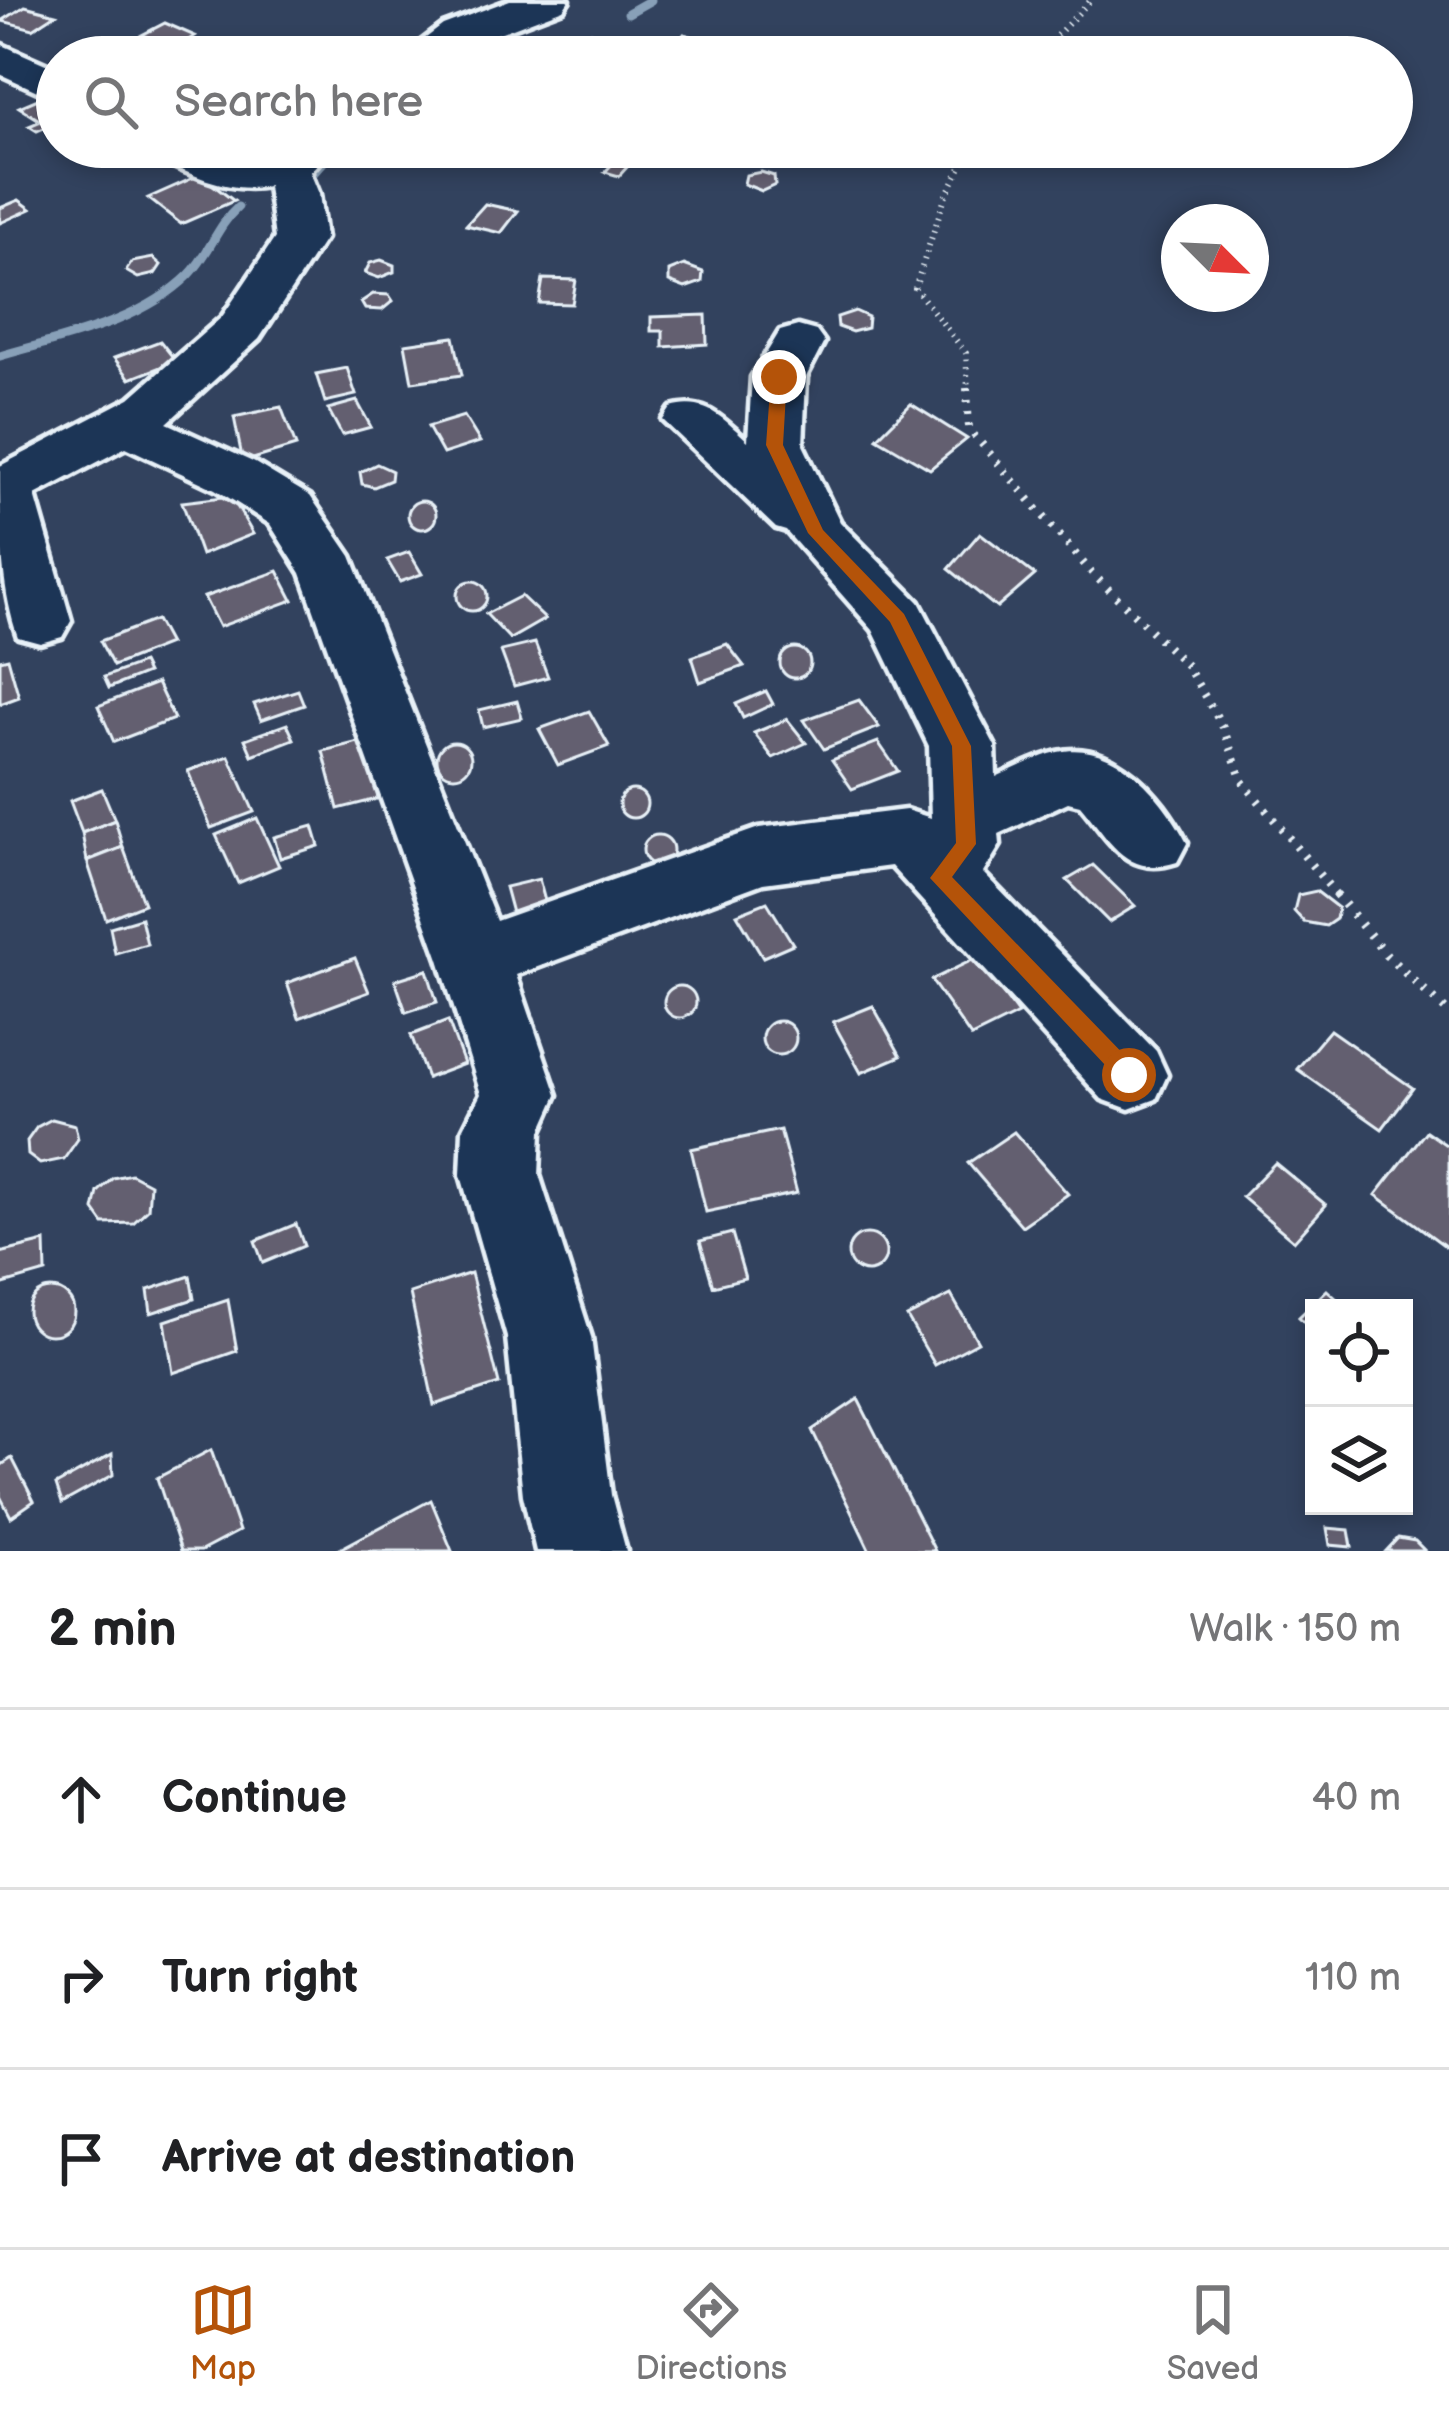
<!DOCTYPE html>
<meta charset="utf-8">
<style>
body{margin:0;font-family:"Balsamiq Sans",sans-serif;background:#f2f2f2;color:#202124}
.controls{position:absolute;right:36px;bottom:36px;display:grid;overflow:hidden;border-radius:0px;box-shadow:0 6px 18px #0003}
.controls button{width:108px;height:108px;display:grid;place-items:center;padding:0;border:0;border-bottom:3px solid #e0e0e0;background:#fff;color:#202124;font:60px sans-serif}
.compass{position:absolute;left:1161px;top:204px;width:108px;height:108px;border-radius:50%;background:#fff;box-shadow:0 6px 18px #0003;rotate:114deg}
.stop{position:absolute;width:36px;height:36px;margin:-27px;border:9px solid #b45309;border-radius:50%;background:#fff}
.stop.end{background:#b45309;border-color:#fff;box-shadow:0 3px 12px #0008}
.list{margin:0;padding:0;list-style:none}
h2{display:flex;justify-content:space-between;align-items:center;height:156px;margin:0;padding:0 48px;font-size:51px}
h2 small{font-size:39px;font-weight:400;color:#757577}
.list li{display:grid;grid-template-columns:78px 1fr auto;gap:36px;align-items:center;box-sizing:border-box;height:180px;padding:0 48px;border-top:3px solid #e0e0e0}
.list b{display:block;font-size:45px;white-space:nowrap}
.list em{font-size:39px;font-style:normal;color:#757577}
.icon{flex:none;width:66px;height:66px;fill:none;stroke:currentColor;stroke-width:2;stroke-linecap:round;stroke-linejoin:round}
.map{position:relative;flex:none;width:1449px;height:1551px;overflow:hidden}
.search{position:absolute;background:#fff;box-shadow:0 6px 18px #0003;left:36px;right:36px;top:36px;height:132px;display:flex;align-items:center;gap:30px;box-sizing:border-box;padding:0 42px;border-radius:66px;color:#757577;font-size:45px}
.sheet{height:696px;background:#fff}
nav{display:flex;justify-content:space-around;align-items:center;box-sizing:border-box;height:168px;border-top:3px solid #e0e0e0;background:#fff;font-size:33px;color:#757577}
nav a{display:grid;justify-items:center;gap:6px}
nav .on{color:#b45309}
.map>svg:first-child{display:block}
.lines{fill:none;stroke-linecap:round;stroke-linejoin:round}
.stream{stroke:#88a0b8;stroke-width:9}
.building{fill:#635f6f;stroke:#e8f1f8;stroke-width:3}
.minor-casing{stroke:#e8f1f8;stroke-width:9}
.path-far2{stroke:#e8f1f8;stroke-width:6;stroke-dasharray:1.5 6;stroke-linecap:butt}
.path-far1{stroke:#e8f1f8;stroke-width:8;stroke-dasharray:3 9;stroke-linecap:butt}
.path{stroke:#e8f1f8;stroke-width:9;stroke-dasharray:3 10;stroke-linecap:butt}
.minor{fill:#1d3557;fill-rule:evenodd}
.route{fill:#b45309}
</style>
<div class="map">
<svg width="1449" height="1551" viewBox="0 0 1449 1551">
<rect width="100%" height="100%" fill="#32425e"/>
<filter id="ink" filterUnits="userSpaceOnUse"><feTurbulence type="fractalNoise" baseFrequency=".00833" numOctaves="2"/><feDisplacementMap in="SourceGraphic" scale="24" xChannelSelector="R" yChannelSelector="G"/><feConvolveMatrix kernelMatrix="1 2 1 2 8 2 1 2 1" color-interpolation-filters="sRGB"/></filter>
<g filter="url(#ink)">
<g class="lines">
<g class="stream">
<polyline points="628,13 651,0"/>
<polyline points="469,57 590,35"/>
<polyline points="310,177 337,147"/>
<path d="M 0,356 C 64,337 139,324 189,275 C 209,255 216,227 238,207"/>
</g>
</g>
<g class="building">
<polygon points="25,6 56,14 33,29 2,21"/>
<polygon points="165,23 195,36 180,45 172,41 165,45 142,35"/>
<polygon points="684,34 728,47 720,57 669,55"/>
<polygon points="52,93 57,96 57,122 37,131 29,126 41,121 19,107"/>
<polygon points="79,147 134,147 135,149 129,151 133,155 113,163 107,158 95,162"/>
<polygon points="623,152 637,156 619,176 605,172"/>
<polygon points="761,172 774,176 775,185 762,191 744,184 746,175"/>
<polygon points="200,175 234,201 181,224 148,198"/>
<polygon points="19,200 31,209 0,223 0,208"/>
<polygon points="485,204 518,211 501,233 466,225"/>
<polygon points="153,258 161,265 155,274 138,278 126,271 132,262"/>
<polygon points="381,260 394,265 394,272 379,278 365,273 370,263"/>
<polygon points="684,265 703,272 702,282 685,288 669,282 669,271"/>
<polygon points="543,279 576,280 572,304 539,303"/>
<polygon points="373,294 389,295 393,301 382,310 365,309 361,302"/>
<polygon points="855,311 868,317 867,328 852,332 838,327 837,317"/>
<polygon points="706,315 707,344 663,347 663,331 651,331 651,317"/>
<polygon points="454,337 462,375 412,382 405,344"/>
<polygon points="160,341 176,361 130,379 114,358"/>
<polygon points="347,368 356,395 325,402 316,374"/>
<polygon points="357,401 371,427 342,435 328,409"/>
<polygon points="911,404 967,439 930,469 877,438"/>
<polygon points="281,407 296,446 243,462 234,417"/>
<polygon points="464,416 480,442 443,454 428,427"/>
<polygon points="377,464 392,471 391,480 374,487 362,484 360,472"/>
<polygon points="231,496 253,534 201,555 182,502"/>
<circle cx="422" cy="515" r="14"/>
<polygon points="980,533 1035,575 997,608 949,569"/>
<polygon points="409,552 422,574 400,582 387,560"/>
<polygon points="278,571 293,600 219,627 204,597"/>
<circle cx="472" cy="596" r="15"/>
<polygon points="521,596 545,619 510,639 486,614"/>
<polygon points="156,620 169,644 113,666 100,641"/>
<polygon points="535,643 548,677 514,686 501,651"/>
<polygon points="727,644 744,666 700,682 692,657"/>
<circle cx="795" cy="663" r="15"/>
<polygon points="8,658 19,697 0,704 0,660"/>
<polygon points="142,663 147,673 109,688 104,677"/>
<polygon points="157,683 174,719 114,742 98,706"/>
<polygon points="298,690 304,705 261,720 254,704"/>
<polygon points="766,691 773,704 743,718 736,704"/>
<polygon points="859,700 879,727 824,749 804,720"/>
<polygon points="517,701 522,718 483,727 479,710"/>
<polygon points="589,711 609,746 558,765 539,729"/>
<polygon points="787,719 806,743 773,758 754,733"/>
<polygon points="287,724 294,739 252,755 245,739"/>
<polygon points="370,739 385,797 338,809 323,751"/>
<circle cx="454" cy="759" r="17"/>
<polygon points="878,742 898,771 852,789 832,760"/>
<polygon points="229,756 254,812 211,828 188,771"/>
<polygon points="102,789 115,820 82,833 70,801"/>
<circle cx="633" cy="804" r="14"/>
<polygon points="257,818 279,866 238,883 216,835"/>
<polygon points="115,820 123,847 87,861 82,833"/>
<polygon points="313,826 319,846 280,858 274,837"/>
<circle cx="658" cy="850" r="15"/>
<polygon points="123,847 144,904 106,919 87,861"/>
<polygon points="1093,865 1135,906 1109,922 1067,880"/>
<polygon points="539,879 546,905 512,913 505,887"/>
<polygon points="1316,891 1338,908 1336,919 1326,926 1304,922 1294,911 1298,895"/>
<polygon points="767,902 793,944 763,957 737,914"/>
<polygon points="141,918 147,944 115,953 110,927"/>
<polygon points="355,958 369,992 299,1018 287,983"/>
<polygon points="977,958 1018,1014 971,1037 931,980"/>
<polygon points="427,970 437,1002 406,1012 395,980"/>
<circle cx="680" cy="1002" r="16"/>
<polygon points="873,1006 901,1056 861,1073 833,1022"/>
<polygon points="448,1021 464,1064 427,1078 411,1035"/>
<circle cx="779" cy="1038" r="17"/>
<polygon points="1330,1030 1413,1088 1382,1129 1297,1069"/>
<polygon points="52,1119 75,1125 78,1139 64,1159 40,1164 28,1155 27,1141 37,1127"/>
<polygon points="780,1130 797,1193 706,1212 691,1149"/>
<polygon points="1426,1131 1449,1147 1449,1249 1376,1195"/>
<polygon points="1014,1132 1068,1194 1022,1226 968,1163"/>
<polygon points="1275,1163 1326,1205 1294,1241 1242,1197"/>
<polygon points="131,1174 150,1184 148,1209 133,1223 104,1224 94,1210 98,1192 113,1178"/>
<polygon points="296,1224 304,1246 263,1263 255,1241"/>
<polygon points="732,1233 745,1278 713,1286 700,1241"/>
<circle cx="867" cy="1253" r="19"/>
<polygon points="45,1242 46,1272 0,1285 0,1253"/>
<polygon points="471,1273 499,1384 434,1405 410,1293"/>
<polygon points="190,1276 194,1299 151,1313 148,1290"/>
<circle cx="51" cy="1312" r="23"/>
<polygon points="1327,1290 1347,1308 1314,1308 1314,1331 1299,1317"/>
<polygon points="951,1295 978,1342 935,1365 907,1317"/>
<polygon points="228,1300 237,1351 173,1373 165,1321"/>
<polygon points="858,1399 935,1551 870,1551 812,1430"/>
<polygon points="211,1450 239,1531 201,1551 181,1551 157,1478"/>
<polygon points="112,1454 113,1475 62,1503 56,1485"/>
<polygon points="12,1458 34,1501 11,1517 0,1496 0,1466"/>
<polygon points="431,1500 452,1551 336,1551"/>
<polygon points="1327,1528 1349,1530 1352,1547 1330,1545"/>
<polygon points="1398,1538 1415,1541 1425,1551 1386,1551"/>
</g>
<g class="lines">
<g class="minor-casing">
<g id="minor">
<polygon points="510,0 569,0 563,9 473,43 452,57 401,57 443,25"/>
<polygon points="0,44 57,69 57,100 0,74"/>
<path d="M 145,147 C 164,147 184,146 203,147 C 235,149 252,173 282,147 L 333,147 L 310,172 L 319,194 L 325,238 L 259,339 L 167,423 L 255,463 L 310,496 L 351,556 L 496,921 L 759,828 L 906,810 L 931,818 L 929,746 L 873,630 L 786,531 L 776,528 L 663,420 L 671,408 C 706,398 722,418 748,441 L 752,377 L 780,331 L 798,326 L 816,331 L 824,342 L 806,377 L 803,445 L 840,522 L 919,602 L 995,746 L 996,777 C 1016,768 1036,757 1058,752 C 1115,739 1164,798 1187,843 L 1177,862 C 1126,879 1110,840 1080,805 L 1068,802 L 999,834 L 1000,845 L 983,873 L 1156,1051 L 1167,1075 L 1156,1099 L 1129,1109 L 1102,1099 L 891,866 L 763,883 L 516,975 L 557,1095 L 541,1131 L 539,1175 L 591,1337 L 611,1495 L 626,1551 L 536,1551 L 523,1495 L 507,1337 L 461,1175 L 463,1130 L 481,1094 L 439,959 L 301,573 L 270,524 L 215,489 L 126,447 L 35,495 L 71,621 L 62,637 L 40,643 L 18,637 C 0,587 0,522 0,466 L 130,398 L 222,317 L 275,238 L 268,186 C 226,194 191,173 152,157 Z"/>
</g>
</g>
<g class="path-far2">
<polyline points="1036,57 1091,0"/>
<polyline points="968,391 966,353 915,288 945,197 972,147"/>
</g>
<polyline class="path-far1" points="967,388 969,429 1091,572 1187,666 1223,727 1242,781 1338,897"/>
<polyline class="path" points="1336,894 1387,956 1449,1013"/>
<use href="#minor" class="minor"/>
</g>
</g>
<polygon class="route" points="779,372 787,377 783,445 823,530 904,614 971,746 976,844 952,877 1137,1068 1137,1082 1121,1082 930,878 956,843 952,746 890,622 808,533 766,445 771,377"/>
</svg>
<div class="controls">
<button><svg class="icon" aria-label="locate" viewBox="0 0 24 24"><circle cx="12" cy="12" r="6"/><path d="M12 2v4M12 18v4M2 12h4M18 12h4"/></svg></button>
<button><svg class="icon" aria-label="layers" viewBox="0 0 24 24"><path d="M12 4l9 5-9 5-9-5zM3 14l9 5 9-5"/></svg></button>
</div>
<svg class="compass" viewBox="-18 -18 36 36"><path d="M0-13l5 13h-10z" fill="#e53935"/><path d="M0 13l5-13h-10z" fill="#757577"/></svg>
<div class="stop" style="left:1129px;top:1075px"></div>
<div class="stop end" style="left:779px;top:377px"></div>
<div class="search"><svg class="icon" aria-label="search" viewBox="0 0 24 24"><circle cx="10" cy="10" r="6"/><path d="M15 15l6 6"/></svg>Search here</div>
</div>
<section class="sheet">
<h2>2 min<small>Walk · 150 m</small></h2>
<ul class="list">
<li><svg class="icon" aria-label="ahead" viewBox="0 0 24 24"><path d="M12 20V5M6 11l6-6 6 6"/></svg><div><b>Continue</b></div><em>40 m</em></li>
<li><svg class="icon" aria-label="right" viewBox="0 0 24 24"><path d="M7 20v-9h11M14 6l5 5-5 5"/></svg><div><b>Turn right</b></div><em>110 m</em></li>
<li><svg class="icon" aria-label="arrive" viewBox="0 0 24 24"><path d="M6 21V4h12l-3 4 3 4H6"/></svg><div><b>Arrive at destination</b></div></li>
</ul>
</section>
<nav>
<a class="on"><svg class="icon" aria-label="map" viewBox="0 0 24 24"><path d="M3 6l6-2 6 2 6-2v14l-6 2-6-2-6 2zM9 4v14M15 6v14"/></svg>Map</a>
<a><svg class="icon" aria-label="directions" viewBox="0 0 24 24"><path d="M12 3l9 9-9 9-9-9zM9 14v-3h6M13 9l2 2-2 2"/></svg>Directions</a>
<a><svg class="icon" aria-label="saved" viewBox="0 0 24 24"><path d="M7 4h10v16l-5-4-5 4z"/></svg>Saved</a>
</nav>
